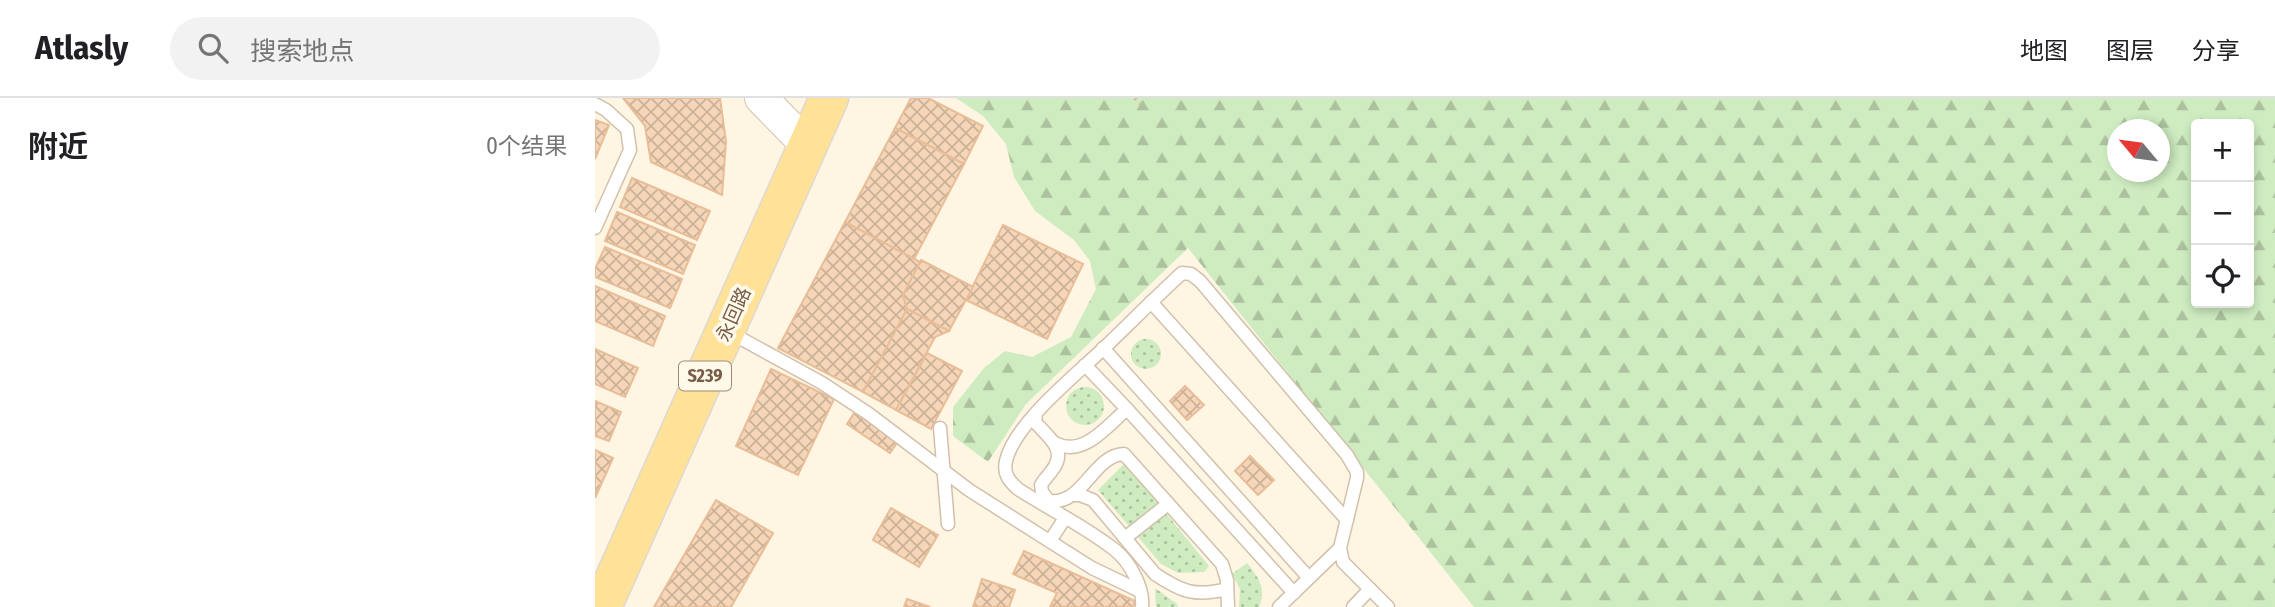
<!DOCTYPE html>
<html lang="zh">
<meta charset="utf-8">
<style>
body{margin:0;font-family:"Fira Sans Condensed","Noto Sans SC",sans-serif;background:#f2f2f2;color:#202124}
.controls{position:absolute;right:21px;top:21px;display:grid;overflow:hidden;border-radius:7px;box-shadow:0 4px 10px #0003}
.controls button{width:63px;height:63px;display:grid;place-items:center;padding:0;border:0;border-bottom:2px solid #e0e0e0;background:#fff;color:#202124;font:35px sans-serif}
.compass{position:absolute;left:1512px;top:21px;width:63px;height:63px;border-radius:50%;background:#fff;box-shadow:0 4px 10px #0003;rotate:299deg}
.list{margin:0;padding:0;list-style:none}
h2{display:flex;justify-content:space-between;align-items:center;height:91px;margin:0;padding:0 28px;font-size:30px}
h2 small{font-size:23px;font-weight:400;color:#757577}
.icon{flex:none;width:38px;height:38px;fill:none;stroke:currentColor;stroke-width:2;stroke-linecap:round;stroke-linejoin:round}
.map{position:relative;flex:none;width:1680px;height:509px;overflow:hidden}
header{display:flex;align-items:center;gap:42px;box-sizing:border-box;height:98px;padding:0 35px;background:#fff;border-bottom:2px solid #e0e0e0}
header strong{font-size:33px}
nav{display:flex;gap:38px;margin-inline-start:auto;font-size:24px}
.search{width:490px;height:63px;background:#f2f2f2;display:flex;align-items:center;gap:18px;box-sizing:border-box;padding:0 24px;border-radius:38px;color:#757577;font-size:26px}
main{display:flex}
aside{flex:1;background:#fff}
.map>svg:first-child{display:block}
.grass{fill:url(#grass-dots)}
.forest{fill:url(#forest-firs);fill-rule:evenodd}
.building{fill:url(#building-cross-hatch);stroke:#e9bd97;stroke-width:2}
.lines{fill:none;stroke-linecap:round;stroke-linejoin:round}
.service-casing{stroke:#d2c0ab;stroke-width:15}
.tertiary-casing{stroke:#d2c0ab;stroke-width:34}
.primary-casing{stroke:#ded8d3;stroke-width:41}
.path{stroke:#dab99b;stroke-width:4.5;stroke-dasharray:2 5;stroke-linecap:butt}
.service{stroke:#fff;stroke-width:12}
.tertiary{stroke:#fff;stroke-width:32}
.primary{stroke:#ffe298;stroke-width:38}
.labels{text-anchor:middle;stroke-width:7;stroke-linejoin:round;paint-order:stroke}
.shield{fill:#fff9ea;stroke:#a08b78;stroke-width:2}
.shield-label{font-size:18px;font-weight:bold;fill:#775c47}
.street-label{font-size:19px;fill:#775c47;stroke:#fff9ea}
</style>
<header>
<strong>Atlasly</strong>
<div class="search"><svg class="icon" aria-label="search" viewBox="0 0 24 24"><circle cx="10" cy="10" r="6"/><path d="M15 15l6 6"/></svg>搜索地点</div>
<nav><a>地图</a><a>图层</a><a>分享</a></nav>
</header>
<main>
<aside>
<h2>附近<small>0个结果</small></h2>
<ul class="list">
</ul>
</aside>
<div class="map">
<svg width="1680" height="509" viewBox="0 0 1680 509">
<defs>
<pattern id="grass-dots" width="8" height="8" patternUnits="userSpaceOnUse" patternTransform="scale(1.75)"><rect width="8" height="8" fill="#ceecc0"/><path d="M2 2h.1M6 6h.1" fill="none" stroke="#acc29e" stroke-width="1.8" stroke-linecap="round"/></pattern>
<pattern id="forest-firs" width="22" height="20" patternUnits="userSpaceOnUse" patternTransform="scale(1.75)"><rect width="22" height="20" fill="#ceecc0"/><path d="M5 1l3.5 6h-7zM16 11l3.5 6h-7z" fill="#acc29e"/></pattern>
<pattern id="building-cross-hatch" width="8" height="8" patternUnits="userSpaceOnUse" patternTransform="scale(1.75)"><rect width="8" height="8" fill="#f5d6b8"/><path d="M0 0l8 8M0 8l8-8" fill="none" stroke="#cbb197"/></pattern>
</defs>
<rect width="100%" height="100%" fill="#fef5e2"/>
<g class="grass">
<circle cx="551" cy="256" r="15"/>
<circle cx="490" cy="308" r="19"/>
<polygon points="530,365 614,468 609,474 583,475 566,466 503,392"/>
<path d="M 652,465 C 664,480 672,491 664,509 L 644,509 L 645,491 L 637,476 Z"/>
<polygon points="560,490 582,506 583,509 561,509"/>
</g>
<path class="forest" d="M 361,0 L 1680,0 L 1680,509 L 879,509 L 593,150 L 431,306 L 393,364 L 358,338 L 358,309 L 389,270 L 410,253 L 437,259 L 476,239 L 501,191 L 495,163 L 479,142 L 440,113 L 419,79 L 411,46 L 388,18 ZM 1601,26 L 1654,26 L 1654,205 L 1601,205 ZM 1522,32 L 1564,32 L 1564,74 L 1522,74 Z"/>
<g class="building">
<polygon points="28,0 125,0 131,44 127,97 56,64 50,28"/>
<polygon points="316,0 333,0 388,28 369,66 300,30"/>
<polygon points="0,22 14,27 0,61"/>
<polygon points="300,30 369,66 319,161 250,124"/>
<polygon points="37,80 115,113 102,142 25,109"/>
<polygon points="22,114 100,147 88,176 10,143"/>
<polygon points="250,124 325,164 308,197 312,211 268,294 183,250"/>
<polygon points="408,127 488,166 452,241 371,202"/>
<polygon points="10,149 87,181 75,210 0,179 0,171"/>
<polygon points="326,162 378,189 354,233 312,211 308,197"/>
<polygon points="0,188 70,218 58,248 0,223"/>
<polygon points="312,211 354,233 340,239 301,312 268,294"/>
<polygon points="0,251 43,270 30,299 0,286"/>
<polygon points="332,255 367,273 336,331 301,312"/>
<polygon points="176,271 239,301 203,377 141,348"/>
<polygon points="590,288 609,307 592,322 575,303"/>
<polygon points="0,303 26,314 14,343 0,338"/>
<polygon points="260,314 303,343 295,355 252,326"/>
<polygon points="0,352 18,360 0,400"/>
<polygon points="655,358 679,382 663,397 640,373"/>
<polygon points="121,402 178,435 136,509 59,509"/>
<polygon points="296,410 343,437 324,469 278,442"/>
<polygon points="429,453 540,503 538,509 455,509 462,495 418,476"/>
<polygon points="387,481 420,492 414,509 378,509"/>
<polygon points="312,501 335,509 309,509"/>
</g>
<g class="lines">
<g class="service-casing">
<g id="service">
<polyline points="0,6 11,12 32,31 35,52 0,130"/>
<polyline points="556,204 752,422"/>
<polyline points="134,234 227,285 274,316 374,392 497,470 545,493"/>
<polyline points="508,250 714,480"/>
<polyline points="532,311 699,495"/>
<path d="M 441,315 L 440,324 C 450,336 471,350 460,368 C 456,375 450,380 446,387 L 447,394 L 454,403 C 488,408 498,357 529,356 L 627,466 L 632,482 L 633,509"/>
<polyline points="345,330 353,426"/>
<path d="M 460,345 C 488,360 512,328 532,311 L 490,267"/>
<path d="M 477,397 L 485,397 L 498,402 L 560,476 C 587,494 600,499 632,491"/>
<polyline points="530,440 573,406"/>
<polyline points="455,443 470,420"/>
<path d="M 547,509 C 549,490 535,464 520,452 C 491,429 454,411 423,391 C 414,383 408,376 411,363 C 419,326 482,276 509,250 C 535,225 561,199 587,175 L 596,176 L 605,183 L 752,357 L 762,374 L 762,380 L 745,450 L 748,464 L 793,509"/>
<polyline points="684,509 745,450"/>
<polyline points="758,509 775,491"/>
</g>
</g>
<g class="tertiary-casing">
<polyline id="tertiary" points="166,0 213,48"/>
</g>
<g class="primary-casing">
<polyline id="primary" points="7,509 234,0"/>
</g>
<polyline class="path" points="540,0 546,6"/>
<use href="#service" class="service"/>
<use href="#tertiary" class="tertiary"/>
<use href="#primary" class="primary"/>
</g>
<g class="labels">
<rect class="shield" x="84" y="263.5" width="52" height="29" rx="5"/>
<g class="shield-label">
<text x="110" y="284">S239</text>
</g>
<g class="street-label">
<text transform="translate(138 216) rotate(-66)" y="7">永回路</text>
</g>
</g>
</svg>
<div class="controls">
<button>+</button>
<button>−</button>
<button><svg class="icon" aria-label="locate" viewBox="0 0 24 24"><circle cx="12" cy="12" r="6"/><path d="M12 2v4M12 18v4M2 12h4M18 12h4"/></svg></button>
</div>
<svg class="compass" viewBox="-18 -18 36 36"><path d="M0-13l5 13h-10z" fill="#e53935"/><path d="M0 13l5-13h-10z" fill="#757577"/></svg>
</div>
</main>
